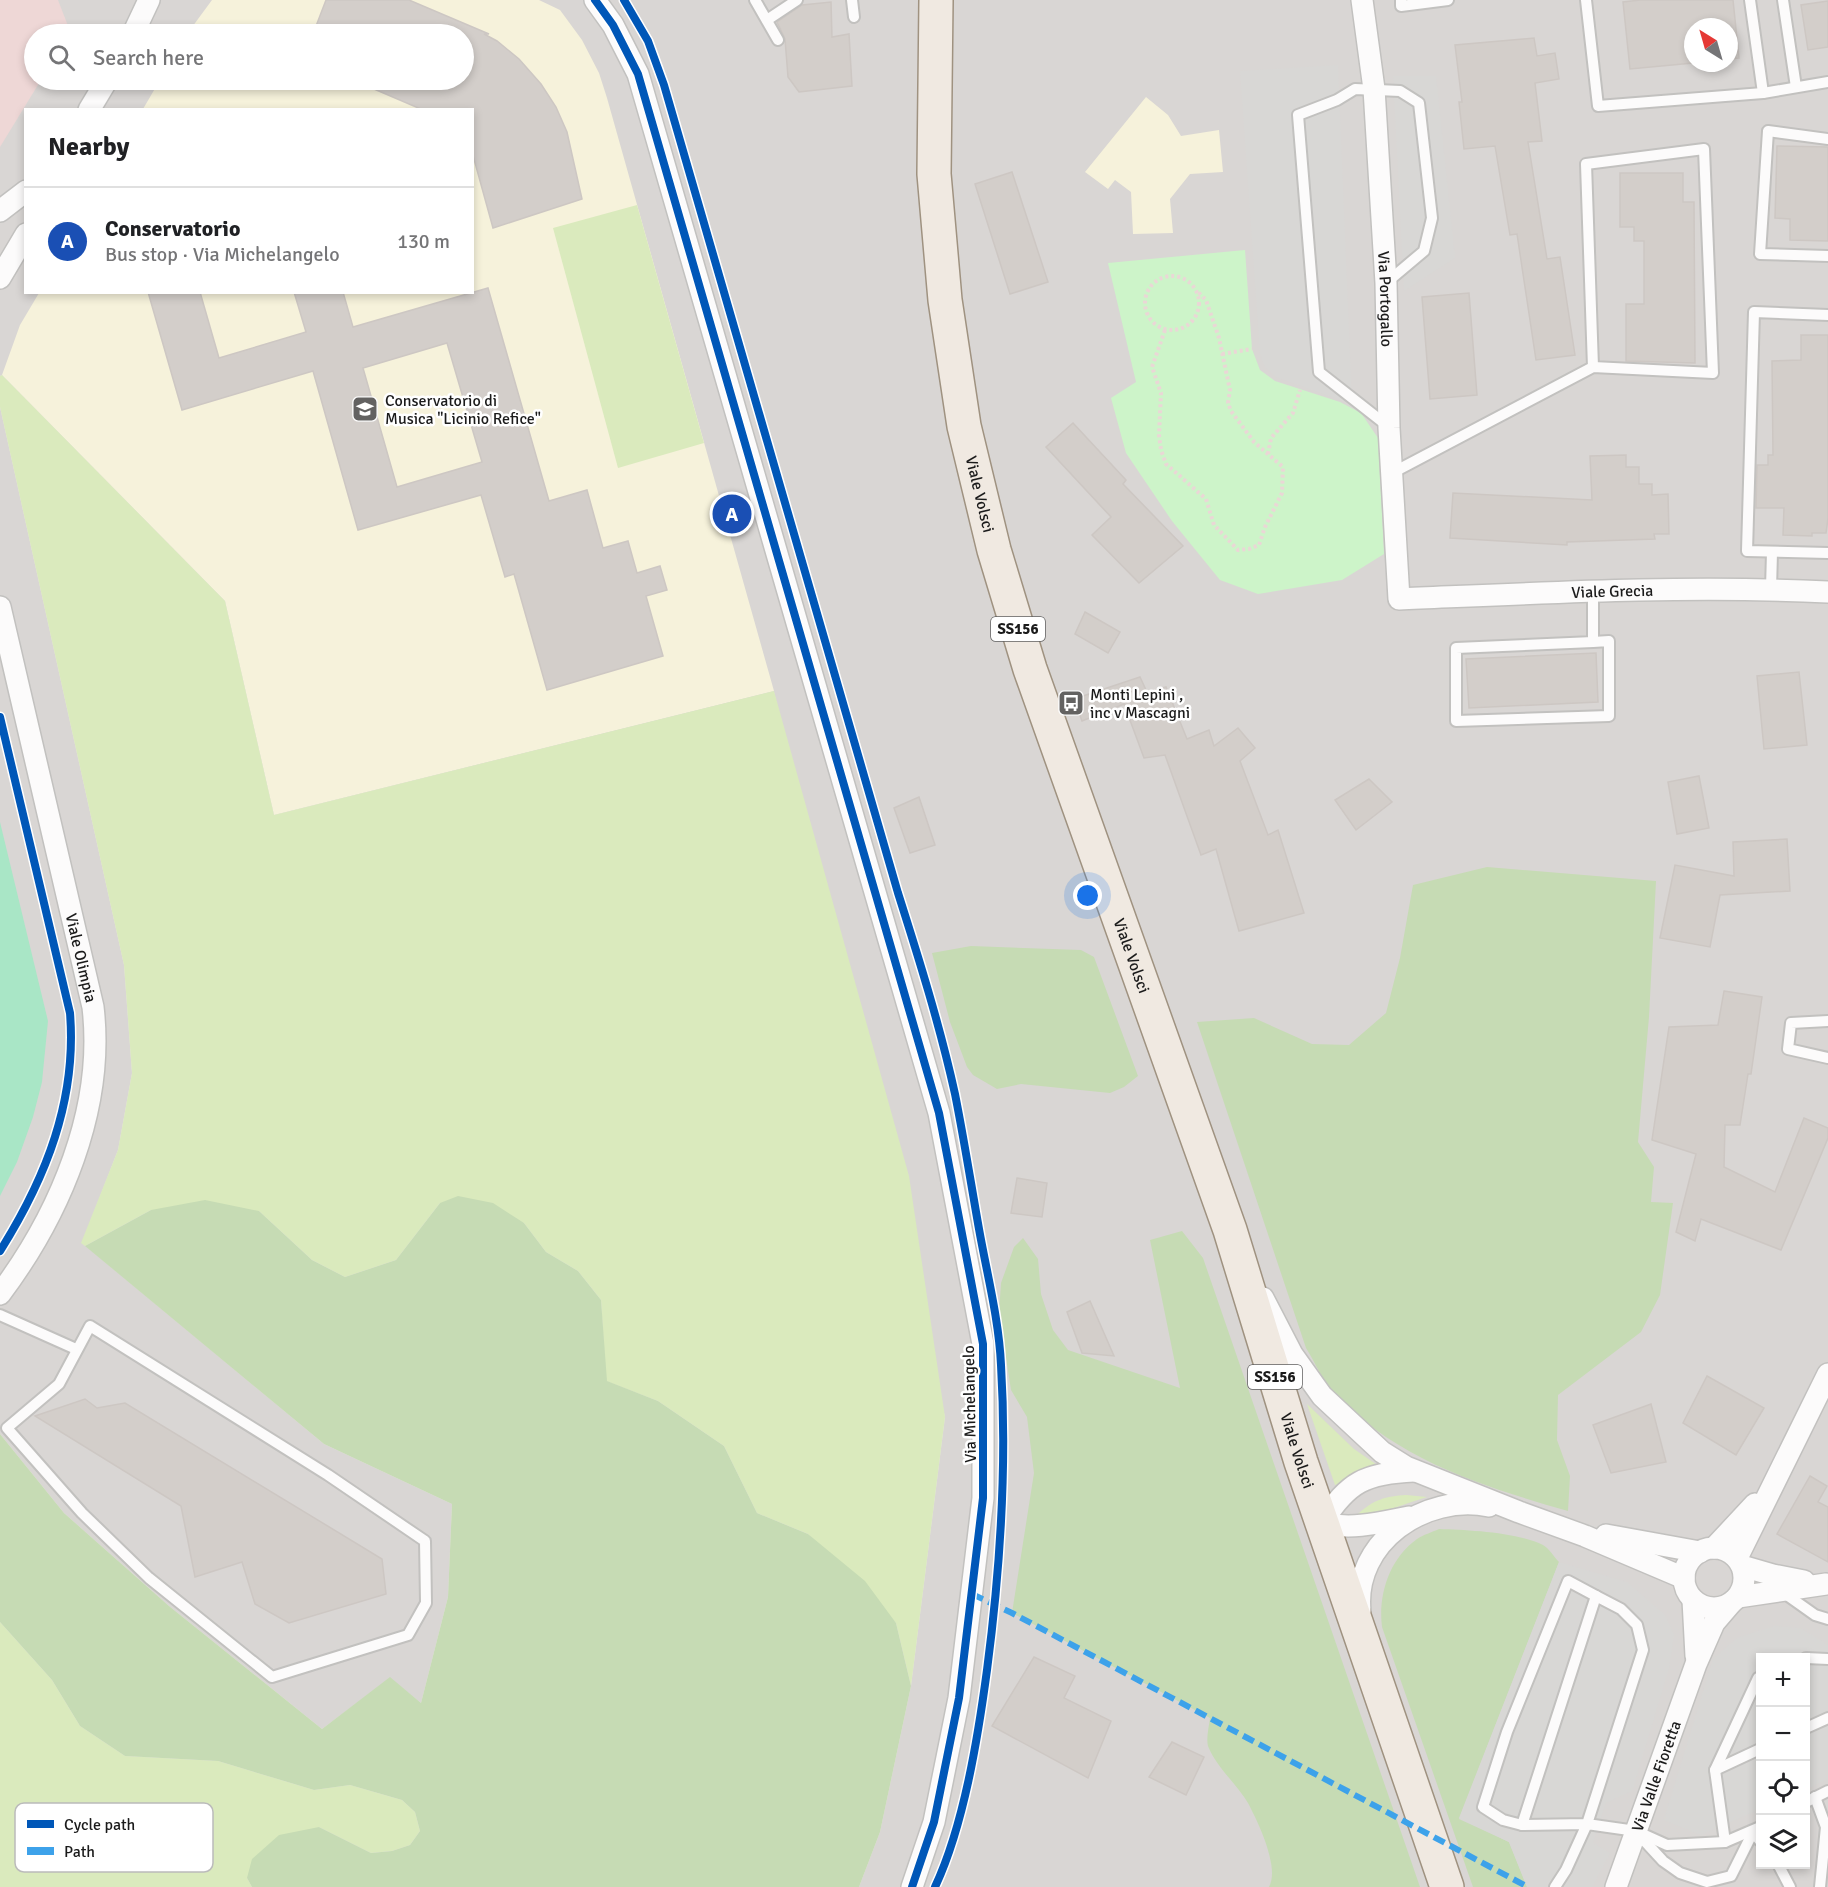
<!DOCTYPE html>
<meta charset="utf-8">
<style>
body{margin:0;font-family:Signika,sans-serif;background:#f2f2f2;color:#202124}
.controls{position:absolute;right:18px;bottom:18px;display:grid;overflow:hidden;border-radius:0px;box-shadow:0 3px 9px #0003}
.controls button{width:54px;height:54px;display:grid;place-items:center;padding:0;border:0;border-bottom:2px solid #e0e0e0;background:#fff;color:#202124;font:30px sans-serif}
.compass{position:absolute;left:1684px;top:18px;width:54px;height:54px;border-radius:50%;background:#fff;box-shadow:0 3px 9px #0003;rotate:323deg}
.you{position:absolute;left:1088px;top:896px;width:21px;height:21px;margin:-15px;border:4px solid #fff;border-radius:50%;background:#1a73e8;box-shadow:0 0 0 9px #1a73e833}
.badge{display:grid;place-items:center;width:39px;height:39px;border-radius:50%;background:#636261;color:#fff;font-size:20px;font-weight:700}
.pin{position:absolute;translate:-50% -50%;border:3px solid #fff;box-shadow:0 2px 6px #0006}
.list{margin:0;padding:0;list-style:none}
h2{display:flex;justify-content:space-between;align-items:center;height:78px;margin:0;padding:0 24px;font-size:26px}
h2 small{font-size:20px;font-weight:400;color:#757577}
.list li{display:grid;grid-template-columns:39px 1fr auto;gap:18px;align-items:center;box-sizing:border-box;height:108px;padding:0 24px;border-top:2px solid #e0e0e0}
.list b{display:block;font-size:22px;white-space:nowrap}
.list p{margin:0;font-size:20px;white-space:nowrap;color:#757577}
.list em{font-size:20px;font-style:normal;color:#757577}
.icon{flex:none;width:33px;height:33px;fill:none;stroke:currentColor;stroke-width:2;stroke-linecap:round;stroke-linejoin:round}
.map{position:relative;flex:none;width:1828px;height:1887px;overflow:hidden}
.search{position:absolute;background:#fff;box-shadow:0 3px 9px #0003;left:24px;top:24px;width:450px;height:66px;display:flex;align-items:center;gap:15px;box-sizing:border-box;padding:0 21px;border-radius:33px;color:#757577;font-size:22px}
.panel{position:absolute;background:#fff;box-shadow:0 3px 9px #0003;left:24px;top:108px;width:450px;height:186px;border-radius:0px}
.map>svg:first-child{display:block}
.residential{fill:#d9d6d4;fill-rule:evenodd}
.commercial{fill:#eed7d6}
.education{fill:#f6f2db}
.grass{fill:#daeabd}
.forest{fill:#c6dbb4}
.park{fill:#cdf4c9}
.pitch{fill:#a9e6c6}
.parking{fill:#d8d7d5}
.building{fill:#d3ceca;stroke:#cdc7c3;stroke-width:1.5;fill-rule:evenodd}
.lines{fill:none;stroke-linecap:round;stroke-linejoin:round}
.service-casing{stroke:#c2c1bf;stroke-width:14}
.minor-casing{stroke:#c2c1bf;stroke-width:24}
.primary-casing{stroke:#9f9280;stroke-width:36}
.path{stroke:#ead7d6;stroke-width:4;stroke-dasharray:3 3;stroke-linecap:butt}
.service{stroke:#fcfbfb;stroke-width:10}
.minor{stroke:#fcfbfb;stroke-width:21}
.primary{stroke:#f0e9e1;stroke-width:33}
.quiet{stroke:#3da2ea;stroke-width:6;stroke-dasharray:12 6;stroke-linecap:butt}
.cycleway-casing{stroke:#fff;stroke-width:11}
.cycleway{stroke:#0057b8;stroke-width:8}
.labels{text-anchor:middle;stroke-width:5;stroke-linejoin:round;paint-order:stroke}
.shield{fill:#fff;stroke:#5f5f5f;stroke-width:1.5}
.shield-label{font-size:15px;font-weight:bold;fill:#1b1b1b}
.street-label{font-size:16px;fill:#1b1b1b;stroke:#fff}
.poi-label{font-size:16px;fill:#1b1b1b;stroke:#fff;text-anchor:start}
.key{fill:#fff;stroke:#bbb;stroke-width:1.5}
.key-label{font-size:16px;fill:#1b1b1b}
</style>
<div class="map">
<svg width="1828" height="1887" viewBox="0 0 1828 1887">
<rect width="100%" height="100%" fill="#eae6e2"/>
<g class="residential">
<path d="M 0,0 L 1828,0 L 1828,1887 L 859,1887 L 880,1832 L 911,1686 L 945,1417 L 774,692 L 274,815 L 225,601 L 2,375 L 0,376 ZM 1693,27 L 1729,27 L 1729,63 L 1693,63 ZM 34,34 L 464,34 L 464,80 L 34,80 ZM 26,110 L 472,110 L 472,292 L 26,292 ZM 1760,1658 L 1806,1658 L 1806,1864 L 1760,1864 Z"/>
<polygon points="0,407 124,965 132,1073 118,1150 82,1243 324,1444 452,1504 448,1597 421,1703 390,1678 322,1729 169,1606 64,1513 0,1434"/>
</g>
<polygon class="commercial" points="0,0 58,0 70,31 68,34 34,34 34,80 41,80 0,147"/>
<g class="education">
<polygon points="212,0 539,0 560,10 582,40 599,73 607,98 774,691 274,815 225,601 2,375 20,325 39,293 472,292 472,110 143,109 160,80 464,80 464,34 187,34"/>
<polygon points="1146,97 1168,115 1181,136 1219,130 1223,172 1190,174 1170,199 1173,233 1133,234 1131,192 1115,180 1108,189 1085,172"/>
</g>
<g class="grass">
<polygon points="637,205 704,443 618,468 553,228"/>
<polygon points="2,375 225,601 274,815 774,691 909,1176 945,1417 911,1686 896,1623 808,1534 757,1513 724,1446 658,1401 606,1381 601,1300 578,1271 546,1252 524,1223 440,1203 396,1260 345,1277 312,1260 259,1211 151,1210 85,1246 81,1243 118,1150 132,1073 124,965 0,407 0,376"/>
<polygon points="1307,1404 1354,1449 1383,1469 1335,1485"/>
<path d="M 1406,1495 L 1427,1497 C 1404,1504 1382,1514 1358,1514 C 1373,1500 1386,1496 1406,1495 Z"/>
<polygon points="0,1622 52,1680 80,1726 125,1756 218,1761 314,1790 350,1785 402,1800 415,1812 420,1831 410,1845 392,1851 371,1853 319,1827 247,1878 252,1887 0,1887"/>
</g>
<g class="forest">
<path d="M 1487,867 L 1656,881 L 1649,1017 L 1638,1142 L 1654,1167 L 1651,1202 L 1673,1203 L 1660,1295 L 1641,1332 L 1558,1395 L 1557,1440 L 1570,1476 L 1568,1511 C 1482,1486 1396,1460 1333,1392 C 1322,1380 1315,1362 1306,1348 L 1197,1022 L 1254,1018 L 1312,1044 L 1349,1045 L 1386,1013 L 1400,958 L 1413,885 Z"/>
<polygon points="971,946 1081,950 1094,957 1138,1076 1124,1087 1110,1093 1021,1084 997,1089 973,1075 967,1067 950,1022 932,953"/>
<polygon points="458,1196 493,1203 524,1223 546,1252 578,1271 601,1300 607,1381 658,1401 724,1446 757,1513 808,1534 865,1581 896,1623 911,1686 880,1832 859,1887 252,1887 247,1878 252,1859 279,1835 319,1827 371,1853 392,1851 410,1845 420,1831 415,1812 402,1800 350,1785 314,1790 218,1761 125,1756 80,1726 52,1680 0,1622 0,1434 64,1513 169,1606 322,1729 390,1677 421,1703 448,1597 452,1504 324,1444 85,1246 151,1210 205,1200 259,1211 312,1260 345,1277 396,1260 440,1203"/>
<path d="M 1182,1231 L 1203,1258 L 1420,1887 L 1269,1887 C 1280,1867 1258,1822 1248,1803 C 1237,1784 1216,1767 1208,1746 C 1206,1738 1209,1726 1210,1718 L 1012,1613 L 1034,1473 L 1027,1417 L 1011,1390 L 999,1313 L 1001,1283 L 1014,1247 L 1023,1238 L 1038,1259 L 1041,1294 L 1053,1330 L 1068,1350 L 1180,1388 L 1150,1240 Z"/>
<path d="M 1439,1529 C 1467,1530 1517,1532 1543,1545 C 1549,1548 1554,1557 1559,1562 L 1459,1818 L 1509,1842 L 1527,1887 L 1473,1887 L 1382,1627 C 1378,1595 1389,1559 1417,1539 C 1423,1535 1432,1532 1439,1529 Z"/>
</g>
<polygon class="park" points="1245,250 1252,349 1260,370 1275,381 1340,402 1361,413 1378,438 1384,554 1342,580 1258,594 1220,580 1172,521 1126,453 1111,398 1136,382 1108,263"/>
<polygon class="pitch" points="0,822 48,1021 42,1082 33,1117 17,1162 0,1196"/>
<g class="parking">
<polygon points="1338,65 1352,404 1276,377 1265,367 1260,354 1240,71"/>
<polygon points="1393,76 1436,76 1455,258 1404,291"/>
<polygon points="1559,1562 1627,1582 1665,1615 1674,1635 1669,1668 1632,1791 1606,1803 1593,1843 1610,1853 1592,1887 1527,1887 1509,1842 1459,1819"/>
<polygon points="1774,1626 1800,1628 1828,1645 1828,1779 1806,1789 1806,1658 1760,1658 1760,1809 1701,1835 1664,1820 1713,1659 1737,1638"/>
</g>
<g class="building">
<polygon points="326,0 409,0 489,34 484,34 497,41 519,59 541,84 556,107 567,132 582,199 493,228 472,152 472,110 423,110 353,80 464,80 464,34 313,34"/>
<polygon points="1640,0 1733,0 1739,58 1729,59 1729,27 1693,27 1693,63 1630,69 1623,2"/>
<polygon points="1828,1 1828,47 1808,50 1801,5"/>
<polygon points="831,2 832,37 849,34 852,86 799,92 788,77 785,39 777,22 802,5"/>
<polygon points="1534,38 1537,56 1555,53 1559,79 1535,83 1542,141 1528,142 1547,259 1560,257 1575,355 1536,360 1517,234 1510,235 1495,146 1464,149 1459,102 1462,102 1455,45"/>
<polygon points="1777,146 1828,147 1828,241 1790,240 1790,219 1775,218"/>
<polygon points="1012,172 1048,282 1010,294 975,184"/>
<polygon points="1620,173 1683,173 1683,202 1694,202 1695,363 1626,361 1626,304 1644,304 1644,241 1634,241 1634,227 1620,227"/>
<path d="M 488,288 L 549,501 L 587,490 L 603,548 L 628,541 L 637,573 L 660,566 L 667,590 L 646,596 L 663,656 L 547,690 L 514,574 L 505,577 L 481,495 L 358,530 L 313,371 L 182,410 L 148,292 L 200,292 L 219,358 L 306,332 L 294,292 L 343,292 L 353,327 ZM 447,343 L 482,462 L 397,487 L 363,368 Z"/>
<polygon points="1469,293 1477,395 1430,399 1422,297"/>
<polygon points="1801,335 1828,335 1828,518 1826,533 1812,533 1812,536 1783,535 1784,508 1756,508 1757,465 1768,465 1768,455 1773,455 1772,361 1801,360"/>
<polygon points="1073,423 1126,480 1123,484 1183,546 1139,583 1092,535 1111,517 1046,447"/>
<polygon points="1626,455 1626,467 1639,467 1639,484 1652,484 1652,495 1668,494 1669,534 1654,534 1655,539 1567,542 1567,545 1450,538 1453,493 1592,500 1590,456"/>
<polygon points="1085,612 1120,632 1108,653 1075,634"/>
<polygon points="1596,653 1598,702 1469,708 1466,659"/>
<polygon points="1799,672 1807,745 1764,749 1757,676"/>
<polygon points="1140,677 1147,692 1166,687 1187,739 1209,730 1214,746 1238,728 1255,748 1240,761 1268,835 1278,830 1304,913 1239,931 1216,849 1201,855 1165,755 1144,758 1124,704 1082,721 1074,699"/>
<polygon points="1699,776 1709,828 1677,834 1668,782"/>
<polygon points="1369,779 1392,802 1356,830 1335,800"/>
<polygon points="919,797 935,845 910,853 894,808"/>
<polygon points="1787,839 1790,891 1720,895 1710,947 1660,938 1675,865 1734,876 1733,842"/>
<polygon points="1724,991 1762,997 1751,1074 1748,1074 1740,1125 1725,1125 1724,1167 1775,1192 1804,1118 1828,1128 1828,1138 1781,1250 1701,1219 1695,1241 1676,1232 1696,1154 1652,1140 1669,1027 1718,1025"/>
<polygon points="1017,1178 1047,1183 1042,1217 1011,1213"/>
<polygon points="1090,1301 1114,1356 1082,1353 1067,1312"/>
<polygon points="1707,1376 1764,1408 1736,1455 1683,1423"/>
<polygon points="85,1399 97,1408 125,1403 382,1559 386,1594 289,1623 255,1604 242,1562 195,1577 181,1506 35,1416"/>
<polygon points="1651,1404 1666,1462 1611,1473 1593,1425"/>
<polygon points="1810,1476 1827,1486 1818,1502 1828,1507 1828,1562 1777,1534"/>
<polygon points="1034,1657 1075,1676 1064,1698 1111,1721 1088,1778 992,1726"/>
<polygon points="1172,1742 1204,1757 1186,1795 1149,1777"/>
</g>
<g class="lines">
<g class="service-casing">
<g id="service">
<polyline points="755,0 778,40"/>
<polyline points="852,0 854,17"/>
<polyline points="1401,0 1401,6 1448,0"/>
<polyline points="1586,0 1598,106 1763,93 1828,82"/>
<polyline points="1750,0 1763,93"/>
<polyline points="1783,0 1796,87"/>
<polyline points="767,20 797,0"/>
<polyline points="1828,139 1768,131 1760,254 1828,256"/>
<polyline points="1386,283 1424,251 1432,218 1419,103 1400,91 1355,89 1337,100 1298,115 1319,372 1389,427"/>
<polyline points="1828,315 1754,312 1747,551 1828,553"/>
<polyline points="1392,473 1593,367 1713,373 1704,149 1586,164 1593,367"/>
<polyline points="1771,589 1772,552"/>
<polyline points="1593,642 1456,648 1456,721 1609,716 1609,641 1593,642 1593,590"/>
<polyline points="1828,1021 1791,1023 1788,1049 1828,1058"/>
<polyline points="0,1315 76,1349"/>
<polygon points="90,1326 328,1475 425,1541 426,1603 408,1635 272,1677 149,1578 82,1513 7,1428 59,1384"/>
<polyline points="1784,1593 1815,1615 1828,1619"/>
<polyline points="1806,1658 1828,1659"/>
<polyline points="1806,1728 1828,1718"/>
<polyline points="1715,1770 1760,1749"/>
<polyline points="1815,1797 1826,1827 1820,1887"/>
<polyline points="1806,1802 1828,1791"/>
<polyline points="1522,1825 1503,1820 1483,1807 1507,1732 1568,1581 1596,1596"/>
<polyline points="1640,1836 1663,1861 1680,1873 1707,1882 1731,1876 1753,1832 1760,1841"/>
<polyline points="1725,1842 1715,1770 1758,1678 1760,1677"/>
<polyline points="1778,1864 1790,1887"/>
<polyline points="1555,1887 1566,1870 1587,1824 1522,1825 1596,1596 1621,1609 1637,1625 1643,1650 1587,1824 1636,1831 1667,1845 1725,1842 1760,1827"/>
</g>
</g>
<g class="minor-casing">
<g id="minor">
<polyline points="595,0 613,25 638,74 939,1113 983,1344 983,1498 959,1698 934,1822 912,1887"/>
<path id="s1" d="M 1362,0 L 1374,89 L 1386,283 L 1389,428 L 1399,599 C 1542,593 1685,585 1828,592"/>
<polyline points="133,34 149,0"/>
<polyline points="89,110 107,80"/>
<polyline points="0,211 26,191"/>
<polyline points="0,278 26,234"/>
<path id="s2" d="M 0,607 L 93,1007 C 105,1109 60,1214 0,1294"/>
<polyline points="1263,1298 1292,1354 1322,1396 1382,1452 1406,1467 1519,1512 1585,1536 1684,1578"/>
<path d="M 1409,1517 C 1379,1523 1352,1530 1322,1523 C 1347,1482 1366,1473 1414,1471"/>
<polyline points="1606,1535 1700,1552"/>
<polyline points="1714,1548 1755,1504"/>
<circle cx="1714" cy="1578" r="30"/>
<polyline points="1737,1558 1828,1374"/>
<polyline points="1742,1566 1773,1575 1804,1581"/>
<polyline points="1738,1597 1826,1584"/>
<polyline points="1693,1600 1696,1656"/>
<path d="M 1360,1611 C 1353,1542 1425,1493 1489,1506"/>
<path id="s3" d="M 1616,1887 L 1696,1664 L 1714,1623 L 1732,1602"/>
</g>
</g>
<g class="primary-casing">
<g id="primary">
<path id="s4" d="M 936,0 L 934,174 L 945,300 L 964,426 L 994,550 L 1030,669 L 1230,1230 L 1301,1462 L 1447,1887"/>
</g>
</g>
<g class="path">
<circle cx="1172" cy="303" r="27"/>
<polyline points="1165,330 1152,367 1161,393 1159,435 1161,450 1166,464 1206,499 1214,525 1238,550 1249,549 1259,545 1265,527 1282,493 1283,467 1254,442 1231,411 1228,403 1230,390 1219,338 1206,300 1197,291"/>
<polyline points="1222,354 1252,349"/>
<polyline points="1268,454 1271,438 1293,413 1300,390"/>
</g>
<use href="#service" class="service"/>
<use href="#minor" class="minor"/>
<use href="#primary" class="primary"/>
<polyline class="quiet" points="972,1594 1012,1613 1528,1887"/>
<g class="cycleway-casing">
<g id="cycleway">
<polyline points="595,0 613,25 638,74 939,1113 983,1344 983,1498 959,1698 934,1822 912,1887"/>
<path d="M 624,0 L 648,41 L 664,85 L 898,893 C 919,959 940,1026 955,1094 C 964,1139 971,1184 979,1229 C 987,1274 999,1320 1001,1365 C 1007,1464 1000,1571 987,1670 C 978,1737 964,1825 935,1887"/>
<path d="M 0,717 L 70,1013 C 77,1100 46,1178 0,1251"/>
</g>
</g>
<use href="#cycleway" class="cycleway"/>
</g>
<defs>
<g id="university-square" transform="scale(1.35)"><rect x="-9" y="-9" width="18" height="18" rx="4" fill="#636261" stroke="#fff"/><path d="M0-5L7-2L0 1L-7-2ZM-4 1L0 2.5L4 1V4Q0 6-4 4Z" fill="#fff"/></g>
<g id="bus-square" transform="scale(1.35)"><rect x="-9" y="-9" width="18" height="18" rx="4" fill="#636261" stroke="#fff"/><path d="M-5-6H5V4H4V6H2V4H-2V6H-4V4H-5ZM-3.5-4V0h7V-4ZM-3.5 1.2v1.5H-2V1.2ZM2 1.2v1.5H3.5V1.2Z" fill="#fff"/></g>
</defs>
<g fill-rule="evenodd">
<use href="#university-square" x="365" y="409"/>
<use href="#bus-square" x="1071" y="703"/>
</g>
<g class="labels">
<g class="shield">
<rect x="991" y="617" width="54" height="24" rx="4.5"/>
<rect x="1248" y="1365" width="54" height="24" rx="4.5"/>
</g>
<g class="shield-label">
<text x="1018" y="634">SS156</text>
<text x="1275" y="1382">SS156</text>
</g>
<g class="street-label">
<text dy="6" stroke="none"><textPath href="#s1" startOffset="300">Via Portogallo</textPath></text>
<text dy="6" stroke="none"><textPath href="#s4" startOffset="498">Viale Volsci</textPath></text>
<text dy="6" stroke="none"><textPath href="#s1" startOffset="814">Viale Grecia</textPath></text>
<text dy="6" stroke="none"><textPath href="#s4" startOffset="984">Viale Volsci</textPath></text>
<text dy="6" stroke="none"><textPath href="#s2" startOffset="360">Viale Olimpia</textPath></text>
<text transform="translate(969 1404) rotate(-91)" y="6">Via Michelangelo</text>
<text dy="6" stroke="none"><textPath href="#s4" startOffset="1506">Viale Volsci</textPath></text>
<text dy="6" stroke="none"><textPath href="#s3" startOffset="118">Via Valle Fioretta</textPath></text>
</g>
<g class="poi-label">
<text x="385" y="406">Conservatorio di<tspan x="385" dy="18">Musica "Licinio Refice"</tspan></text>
<text x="1090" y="700">Monti Lepini ,<tspan x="1090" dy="18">inc v Mascagni</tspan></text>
</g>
</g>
<rect x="15" y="1803" width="198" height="69" rx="9" class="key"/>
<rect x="27" y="1820" width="27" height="8" fill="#0057b8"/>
<rect x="27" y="1847" width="27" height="8" fill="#3da2ea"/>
<g class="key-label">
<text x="64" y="1830">Cycle path</text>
<text x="64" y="1857">Path</text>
</g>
</svg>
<div class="controls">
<button>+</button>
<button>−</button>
<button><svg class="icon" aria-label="locate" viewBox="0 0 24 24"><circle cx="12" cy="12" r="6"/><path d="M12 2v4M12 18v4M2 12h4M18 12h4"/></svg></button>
<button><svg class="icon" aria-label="layers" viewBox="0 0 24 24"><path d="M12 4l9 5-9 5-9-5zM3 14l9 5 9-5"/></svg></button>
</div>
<svg class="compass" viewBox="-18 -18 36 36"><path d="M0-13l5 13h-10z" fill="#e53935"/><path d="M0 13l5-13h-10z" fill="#757577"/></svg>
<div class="you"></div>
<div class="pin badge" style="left:732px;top:514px;background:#1a4fb4">A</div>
<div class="search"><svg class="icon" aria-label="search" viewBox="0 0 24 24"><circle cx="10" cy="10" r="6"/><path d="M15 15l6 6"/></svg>Search here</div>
<section class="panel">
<h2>Nearby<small></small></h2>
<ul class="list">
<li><span class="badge" style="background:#1a4fb4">A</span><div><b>Conservatorio</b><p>Bus stop · Via Michelangelo</p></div><em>130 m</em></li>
</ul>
</section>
</div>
